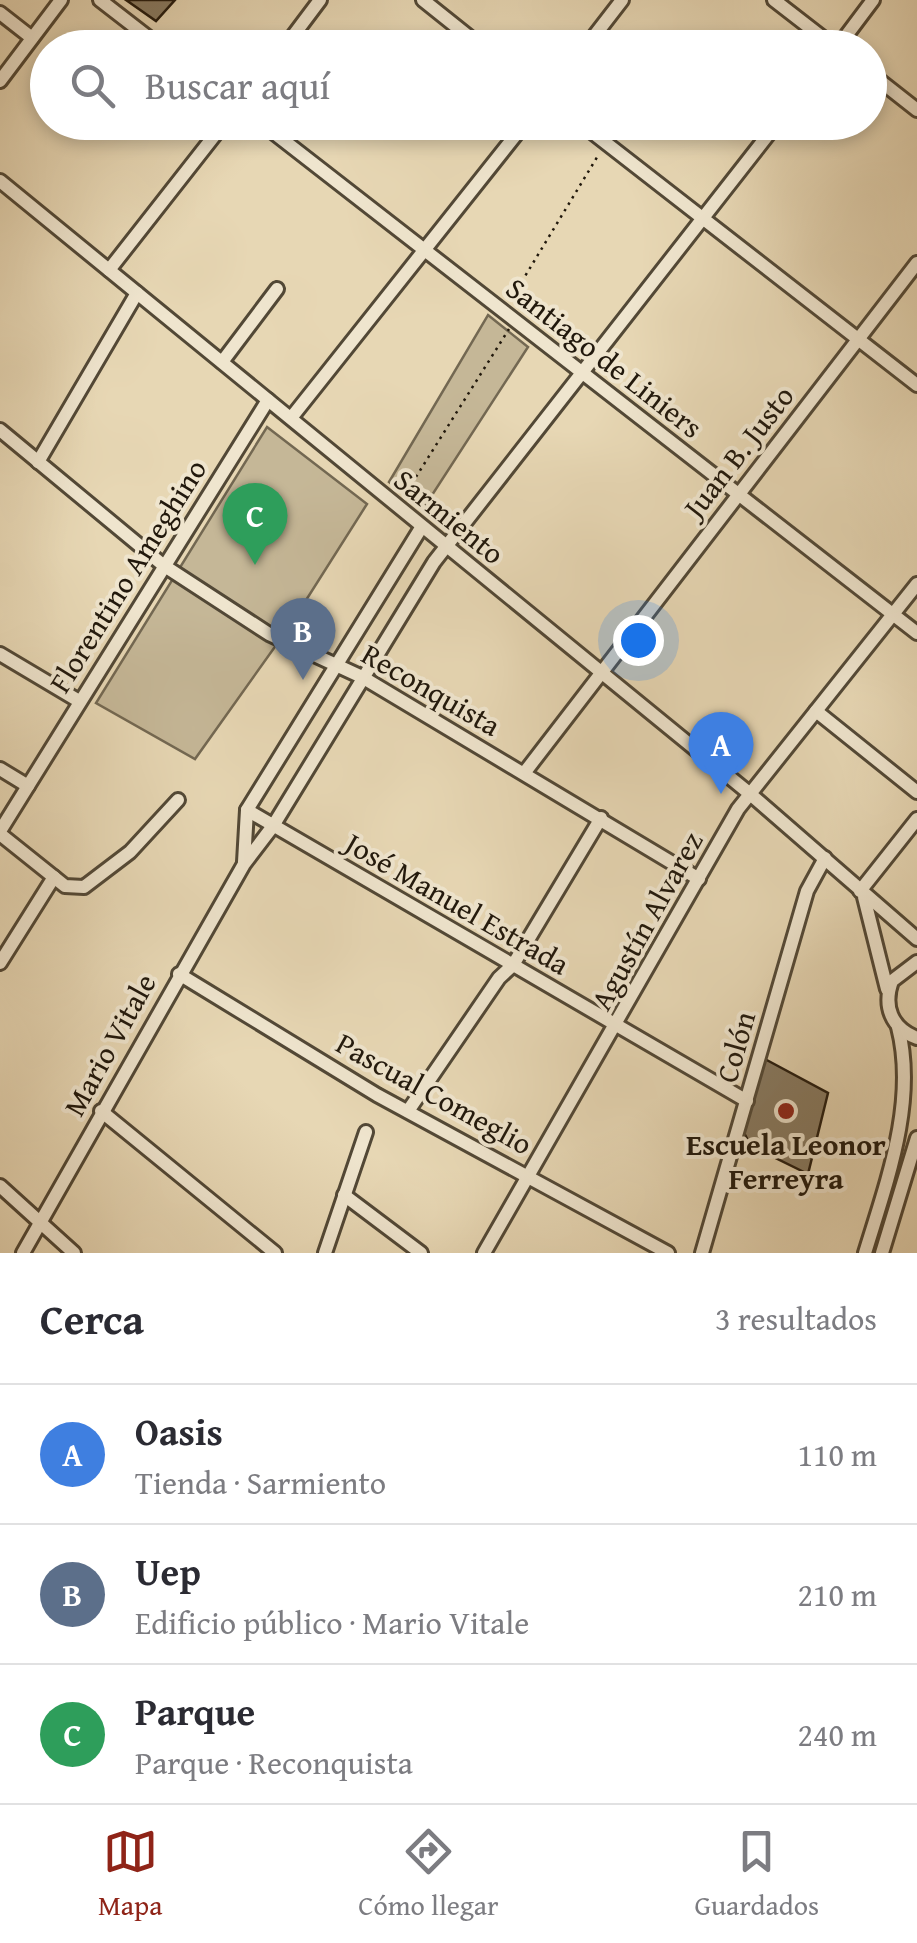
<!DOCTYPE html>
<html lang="es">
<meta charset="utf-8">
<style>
body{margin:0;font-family:"Gentium Book Plus",serif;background:#f2f2f3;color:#2b2b33}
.you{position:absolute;left:638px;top:640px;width:35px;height:35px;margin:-25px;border:8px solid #fff;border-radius:50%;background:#1a73e8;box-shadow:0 0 0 15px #1a73e833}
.badge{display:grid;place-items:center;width:65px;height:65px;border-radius:50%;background:#8f2418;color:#fff;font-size:32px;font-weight:700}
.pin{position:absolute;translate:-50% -82px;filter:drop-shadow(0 2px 5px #0008)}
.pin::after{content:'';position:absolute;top:52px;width:35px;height:30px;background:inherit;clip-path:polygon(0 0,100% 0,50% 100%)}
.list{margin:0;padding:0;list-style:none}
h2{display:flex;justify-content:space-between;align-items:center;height:130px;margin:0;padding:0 40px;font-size:42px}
h2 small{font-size:32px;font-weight:400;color:#7c7c81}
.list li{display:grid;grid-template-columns:65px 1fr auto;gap:30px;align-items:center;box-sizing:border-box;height:140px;padding:0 40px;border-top:2px solid #e1e1e2}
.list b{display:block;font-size:38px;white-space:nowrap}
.list p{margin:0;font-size:32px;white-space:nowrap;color:#7c7c81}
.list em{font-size:32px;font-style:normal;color:#7c7c81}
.icon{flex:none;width:55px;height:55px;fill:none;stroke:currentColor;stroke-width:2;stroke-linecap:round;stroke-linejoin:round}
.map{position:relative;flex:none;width:917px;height:1253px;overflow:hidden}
.search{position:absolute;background:#fff;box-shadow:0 5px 15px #0003;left:30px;right:30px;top:30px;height:110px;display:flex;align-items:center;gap:25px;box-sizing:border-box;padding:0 35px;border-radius:55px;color:#7c7c81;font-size:38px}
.sheet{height:550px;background:#fff}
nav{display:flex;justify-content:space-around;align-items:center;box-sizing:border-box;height:140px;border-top:2px solid #e1e1e2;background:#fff;font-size:28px;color:#7c7c81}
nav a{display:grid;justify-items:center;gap:5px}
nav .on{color:#8f2418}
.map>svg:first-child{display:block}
.green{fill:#c5b797;stroke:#736852;stroke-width:2.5}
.building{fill:#887b63;stroke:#21180c;stroke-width:2.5}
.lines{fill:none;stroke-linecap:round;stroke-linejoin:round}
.minor-casing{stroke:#524836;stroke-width:18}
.path{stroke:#21180c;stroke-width:2.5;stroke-dasharray:2.5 5;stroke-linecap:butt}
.minor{stroke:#efe5ce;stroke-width:12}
.poi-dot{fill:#8f2418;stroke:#efe5ce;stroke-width:4}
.labels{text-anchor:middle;stroke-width:8;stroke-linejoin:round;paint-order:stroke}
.street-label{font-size:30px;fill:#21180c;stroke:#efe5ce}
.poi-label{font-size:30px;font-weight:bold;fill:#21180c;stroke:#efe5ce}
</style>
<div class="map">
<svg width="917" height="1253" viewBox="0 0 917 1253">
<rect width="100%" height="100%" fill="#e7d7b4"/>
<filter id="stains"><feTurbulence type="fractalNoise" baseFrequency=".002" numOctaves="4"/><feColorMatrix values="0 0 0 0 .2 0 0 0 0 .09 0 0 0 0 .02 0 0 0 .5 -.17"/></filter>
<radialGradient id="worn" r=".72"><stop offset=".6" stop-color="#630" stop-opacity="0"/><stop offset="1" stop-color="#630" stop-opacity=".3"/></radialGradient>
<g class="green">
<polygon points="488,315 528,347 423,509 389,482"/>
<polygon points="267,427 367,504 289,627 195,759 96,703"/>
</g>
<g class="building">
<polygon points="126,0 175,0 156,21"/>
<polygon points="763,1058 828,1093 808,1174 751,1146 742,1129"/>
</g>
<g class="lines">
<g class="minor-casing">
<g id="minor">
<polyline points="100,0 162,48"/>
<polyline points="423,0 483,48"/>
<polyline points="774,0 836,48"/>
<polyline points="0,13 32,38"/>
<polyline points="284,48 320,0"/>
<polyline points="585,48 622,0"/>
<polyline points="837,48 873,0"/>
<polyline points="870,73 917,110"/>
<polyline points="0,81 61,0"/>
<polyline points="260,122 917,633"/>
<polyline points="579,122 917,385"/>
<polyline points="0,181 749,793 917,939"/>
<polyline points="109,270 225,122"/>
<polyline points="222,362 277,289"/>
<polyline points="291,418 526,122"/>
<polyline points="0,430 163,565 269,634 362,677 699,879"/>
<polyline points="38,462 137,293"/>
<polyline points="0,654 79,701"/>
<polyline points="816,711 917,792"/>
<polyline points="0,769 28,786"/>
<polyline points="525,772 917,263"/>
<polyline points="247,810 747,1101"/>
<polyline points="0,831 268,400"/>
<polyline points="0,834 65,886 84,887 130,852 178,800"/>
<polyline points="244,862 247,810 421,528"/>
<polyline points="860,891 917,819"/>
<polyline points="864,897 887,989"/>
<path d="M 917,962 L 892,981 C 883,1006 891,1028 917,1038"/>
<polyline points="0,963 54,877"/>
<polyline points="179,974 377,1095 668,1253"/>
<polyline points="101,1111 275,1253"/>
<polyline points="408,1111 499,978 513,965 601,818"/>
<polyline points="0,1186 74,1253"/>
<polyline points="344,1195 421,1253"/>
<polyline points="23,1253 244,864 273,826 434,562 778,122"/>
<polyline points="325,1253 366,1132"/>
<polyline points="484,1253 738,809 917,584"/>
<polyline points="702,1253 807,891 825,858"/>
<path d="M 865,1253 C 887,1181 917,1101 898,1027"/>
<polyline points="882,1253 917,1138"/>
</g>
</g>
<g class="path">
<polyline points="510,301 599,154"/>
<polyline points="404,496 509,329"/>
</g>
<use href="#minor" class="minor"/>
</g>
<circle class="poi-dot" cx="786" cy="1111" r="10"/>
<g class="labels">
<g class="street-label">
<text transform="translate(604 358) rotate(38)" y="10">Santiago de Liniers</text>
<text transform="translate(739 452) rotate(-52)" y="10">Juan B. Justo</text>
<text transform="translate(449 517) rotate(39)" y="10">Sarmiento</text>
<text transform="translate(128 576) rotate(-58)" y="10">Florentino Ameghino</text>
<text transform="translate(431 690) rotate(30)" y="10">Reconquista</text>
<text transform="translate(457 904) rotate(30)" y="10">José Manuel Estrada</text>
<text transform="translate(647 921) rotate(-61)" y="10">Agustín Alvarez</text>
<text transform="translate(110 1045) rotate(-61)" y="10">Mario Vitale</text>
<text transform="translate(736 1047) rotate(-74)" y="10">Colón</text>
<text transform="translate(434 1094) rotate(29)" y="10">Pascual Comeglio</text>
</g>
<g class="poi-label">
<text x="786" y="1155">Escuela Leonor<tspan x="786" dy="34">Ferreyra</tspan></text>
</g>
</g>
<rect width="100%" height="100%" filter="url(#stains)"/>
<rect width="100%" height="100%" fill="url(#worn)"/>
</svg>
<div class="you"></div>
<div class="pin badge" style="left:721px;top:794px;background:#3f7fe0">A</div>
<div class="pin badge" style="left:303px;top:680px;background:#5c6f8a">B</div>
<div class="pin badge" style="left:255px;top:565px;background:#2e9e5b">C</div>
<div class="search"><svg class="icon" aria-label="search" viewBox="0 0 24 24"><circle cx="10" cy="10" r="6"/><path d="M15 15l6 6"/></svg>Buscar aquí</div>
</div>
<section class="sheet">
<h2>Cerca<small>3 resultados</small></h2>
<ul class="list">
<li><span class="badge" style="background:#3f7fe0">A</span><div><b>Oasis</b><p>Tienda · Sarmiento</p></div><em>110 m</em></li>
<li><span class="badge" style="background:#5c6f8a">B</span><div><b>Uep</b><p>Edificio público · Mario Vitale</p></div><em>210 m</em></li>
<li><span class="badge" style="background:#2e9e5b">C</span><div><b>Parque</b><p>Parque · Reconquista</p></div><em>240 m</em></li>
</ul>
</section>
<nav>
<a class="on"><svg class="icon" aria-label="map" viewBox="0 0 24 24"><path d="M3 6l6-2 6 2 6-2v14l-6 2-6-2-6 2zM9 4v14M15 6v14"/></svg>Mapa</a>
<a><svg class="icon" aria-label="directions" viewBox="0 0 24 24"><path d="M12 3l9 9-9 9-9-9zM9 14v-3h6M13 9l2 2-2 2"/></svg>Cómo llegar</a>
<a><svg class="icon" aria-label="saved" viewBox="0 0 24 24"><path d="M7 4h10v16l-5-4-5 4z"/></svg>Guardados</a>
</nav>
